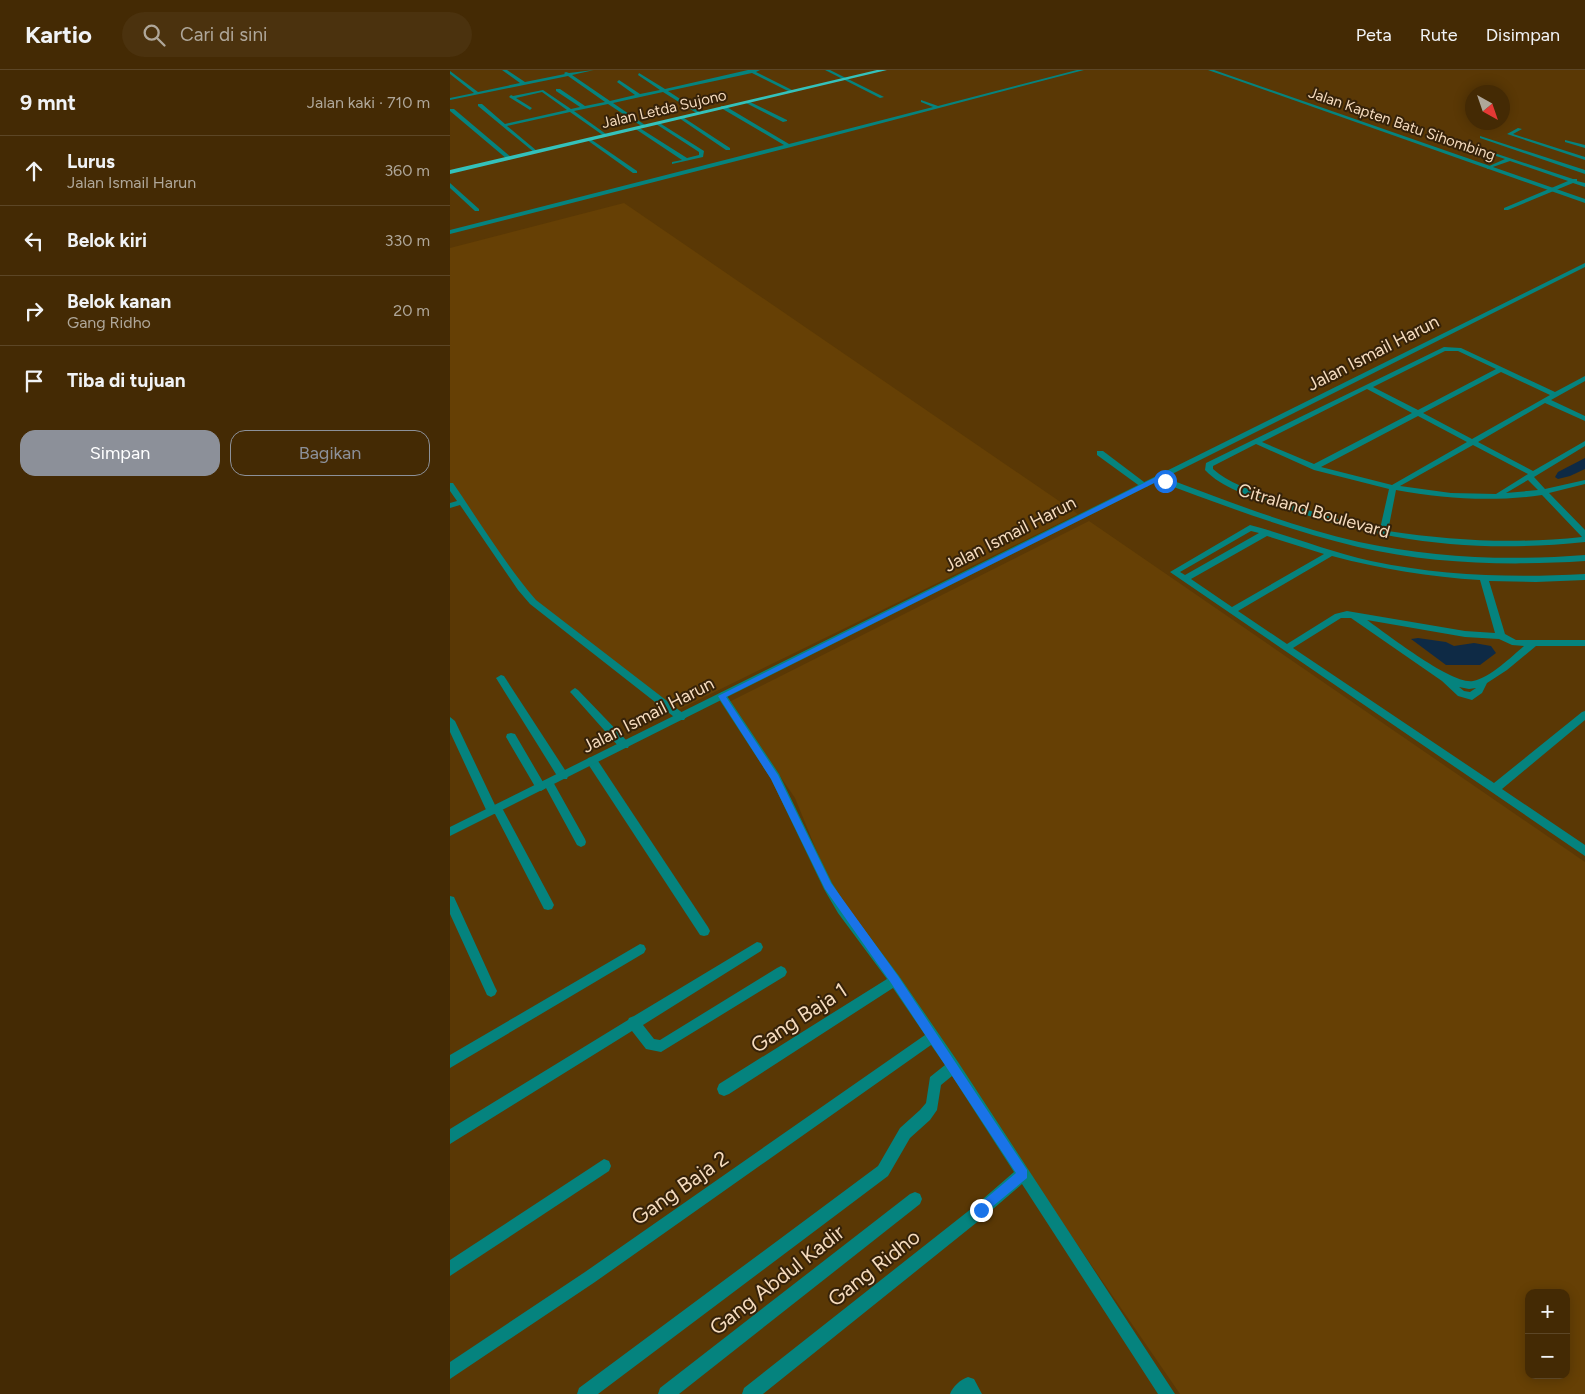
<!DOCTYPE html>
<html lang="id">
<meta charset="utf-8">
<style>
body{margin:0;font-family:Figtree,sans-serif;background:#4b320e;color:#f1f3f6}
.controls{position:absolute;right:15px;bottom:15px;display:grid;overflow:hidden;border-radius:10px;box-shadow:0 2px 12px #0003}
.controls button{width:45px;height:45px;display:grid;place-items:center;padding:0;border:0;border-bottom:1px solid #5c4626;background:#442a04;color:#f1f3f6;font:25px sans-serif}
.compass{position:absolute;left:1015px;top:15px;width:45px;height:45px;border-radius:50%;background:#442a04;box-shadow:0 2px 12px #0003;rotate:140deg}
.stop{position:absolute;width:15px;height:15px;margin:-11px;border:4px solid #1a73e8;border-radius:50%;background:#fff}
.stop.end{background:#1a73e8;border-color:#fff;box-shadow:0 1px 5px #0008}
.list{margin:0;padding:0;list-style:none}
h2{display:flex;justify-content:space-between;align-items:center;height:65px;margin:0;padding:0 20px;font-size:21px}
h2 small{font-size:16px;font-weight:400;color:#afa79a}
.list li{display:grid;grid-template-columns:32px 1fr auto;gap:15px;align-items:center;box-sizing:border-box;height:70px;padding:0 20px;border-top:1px solid #5c4626}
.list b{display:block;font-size:19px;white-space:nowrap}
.list p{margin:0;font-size:16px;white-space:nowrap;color:#afa79a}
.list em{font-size:16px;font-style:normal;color:#afa79a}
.actions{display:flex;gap:10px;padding:15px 20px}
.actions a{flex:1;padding:11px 0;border:1px solid #8c9099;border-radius:15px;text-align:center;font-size:18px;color:#8c9099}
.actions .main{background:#8c9099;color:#fff}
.icon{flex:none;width:28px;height:28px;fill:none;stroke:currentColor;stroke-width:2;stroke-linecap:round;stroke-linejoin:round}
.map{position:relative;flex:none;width:1135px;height:1324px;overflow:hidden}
header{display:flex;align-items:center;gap:30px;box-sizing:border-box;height:70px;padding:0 25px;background:#442a04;border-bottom:1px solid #5c4626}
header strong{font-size:24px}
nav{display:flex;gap:28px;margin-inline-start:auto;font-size:18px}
.search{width:350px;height:45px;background:#4b320e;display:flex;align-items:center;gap:12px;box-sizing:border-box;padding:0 18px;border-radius:28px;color:#afa79a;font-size:19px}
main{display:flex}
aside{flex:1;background:#442a04}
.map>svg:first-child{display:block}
.built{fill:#664005;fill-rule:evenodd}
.water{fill:#0e2a45}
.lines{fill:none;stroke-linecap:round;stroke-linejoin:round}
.minor{fill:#05837e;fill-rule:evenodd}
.tertiary{fill:#05837e;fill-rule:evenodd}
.trunk{fill:#34c2bb;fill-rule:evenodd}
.route{fill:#1a73e8}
.labels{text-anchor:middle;stroke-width:4;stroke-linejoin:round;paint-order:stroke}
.far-street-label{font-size:15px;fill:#f5dbbe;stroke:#362209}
.street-label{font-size:18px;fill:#f5dbbe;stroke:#362209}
.near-street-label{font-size:21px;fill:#f5dbbe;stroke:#362209}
</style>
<header>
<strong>Kartio</strong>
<div class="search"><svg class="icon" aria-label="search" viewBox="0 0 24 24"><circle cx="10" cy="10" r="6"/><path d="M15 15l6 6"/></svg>Cari di sini</div>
<nav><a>Peta</a><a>Rute</a><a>Disimpan</a></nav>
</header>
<main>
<aside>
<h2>9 mnt<small>Jalan kaki · 710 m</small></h2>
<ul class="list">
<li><svg class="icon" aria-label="ahead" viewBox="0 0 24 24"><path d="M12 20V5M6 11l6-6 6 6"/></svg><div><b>Lurus</b><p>Jalan Ismail Harun</p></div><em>360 m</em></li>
<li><svg class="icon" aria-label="left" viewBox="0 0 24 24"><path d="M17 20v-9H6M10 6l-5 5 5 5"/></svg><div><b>Belok kiri</b></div><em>330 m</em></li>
<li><svg class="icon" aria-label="right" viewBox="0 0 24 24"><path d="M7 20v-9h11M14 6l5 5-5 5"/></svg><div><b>Belok kanan</b><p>Gang Ridho</p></div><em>20 m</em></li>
<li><svg class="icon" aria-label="arrive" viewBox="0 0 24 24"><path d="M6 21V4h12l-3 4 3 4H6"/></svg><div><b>Tiba di tujuan</b></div></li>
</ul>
<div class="actions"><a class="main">Simpan</a><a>Bagikan</a></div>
</aside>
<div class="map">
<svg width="1135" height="1324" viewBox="0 0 1135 1324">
<rect width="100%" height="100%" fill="#5a3805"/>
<g class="built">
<polygon points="174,133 628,444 228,640 81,531 0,413 0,178"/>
<path d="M 639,451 L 1135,792 L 1135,1324 L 730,1324 L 381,816 L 345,728 L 279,632 ZM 1079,1223 L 1116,1223 L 1116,1305 L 1079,1305 Z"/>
</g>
<g class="water">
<polygon points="1135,388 1135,399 1120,406 1108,409 1105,407 1108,402"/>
<polygon points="968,568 996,572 1004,576 1024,573 1041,576 1046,583 1030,595 996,595 961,569"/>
</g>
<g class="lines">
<g class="minor">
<polygon points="52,0 57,0 75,12 115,4 114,3 116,2 119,3 144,0 122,5 160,31 185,25 167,12 169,10 190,24 210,20 188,5 189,3 215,19 298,0 310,0 306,2 344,21 340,22 302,3 218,21 250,42 248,44 213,22 163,33 195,55 193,57 158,34 124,41 156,64 154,66 120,42 57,56 87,81 85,83 28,36 28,34 32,34 55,54 117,40 92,22 66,28 82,38 80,40 59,27 61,25 63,26 93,20 121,39 130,37 106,21 106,19 110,19 135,36 155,32 118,6 0,30 0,28 24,23 0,4 0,1 28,22 70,13"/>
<polygon points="375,0 380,0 434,27 430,28"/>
<polygon points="627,0 634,0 341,77 0,164 0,160 334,75 271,38 271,36 275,36 339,74 483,37 471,32 471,30 488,36"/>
<polygon points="298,31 337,50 337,51 333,52 296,33"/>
<polygon points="0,39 4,39 61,87 61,89 57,89 0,41"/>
<polygon points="231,46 280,78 280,80 276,80 229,48"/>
<polygon points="208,52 254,81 253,87 222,94 222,92 232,90 184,58 188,57 237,88 249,85 249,82 206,54"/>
<polygon points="1068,58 1072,59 1063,64 1135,87 1135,90 1057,64"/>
<polygon points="1030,66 1135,100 1135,104 1030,68"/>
<polygon points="139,68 187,101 187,103 183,103 137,70"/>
<polygon points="1115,70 1135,75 1135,78 1115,72"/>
<polygon points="1011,72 1123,109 1127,109 1127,111 1135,113 1135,117 1123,113 1058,140 1054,140 1054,138 1118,111 1060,91 1037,99 1037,97 1055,89 1011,74"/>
<polygon points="0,113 29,139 29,141 25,141 0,118"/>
<path d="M 994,277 L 1011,278 L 1105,322 L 1135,306 L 1135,311 L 1101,330 L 1135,346 L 1135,351 L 1095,333 L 1028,372 L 1083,401 L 1135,371 L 1135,376 L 1084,407 L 1095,419 L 1135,410 L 1135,414 L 1099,423 L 1135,460 L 1135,472 C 1021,484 930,471 822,434 C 800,426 772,418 755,400 L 756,393 ZM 995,281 L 1008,281 L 1046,299 L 968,340 L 923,317 ZM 1051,302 L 1100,325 L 1022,369 L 973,343 ZM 917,319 L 962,343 L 864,394 L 812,372 ZM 968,346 L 1017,372 L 942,415 L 871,397 ZM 806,374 L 864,400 L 939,419 L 930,459 C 892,451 855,440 818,427 C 799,419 779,413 763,399 L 763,396 ZM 1023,375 L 1078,404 L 1046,424 L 1001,423 L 950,416 ZM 1078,410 L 1088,420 L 1056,423 ZM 946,420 C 995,429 1043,432 1092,425 L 1132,467 C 1065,474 1004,471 938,461 Z"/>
<polygon points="647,381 653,381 698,415 697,417 691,417 647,385"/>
<path d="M 705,406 L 711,406 C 776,431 841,456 909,472 C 983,488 1059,491 1135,485 L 1135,491 C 1059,496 982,494 908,477 C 838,460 772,435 705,410 Z"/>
<path d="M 0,413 L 3,413 C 29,451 55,494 86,530 L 234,644 L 236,647 L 234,650 L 228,650 L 80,534 L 68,520 L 10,435 L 0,438 L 0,433 L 7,431 L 0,421 Z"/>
<path d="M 800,455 C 841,466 880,482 921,491 C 992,506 1064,508 1135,504 L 1135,510 L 1086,512 L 1039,511 L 1055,564 L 1066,570 L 1135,570 L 1135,576 L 1086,576 L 1057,600 L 1037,613 L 1032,623 L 1022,630 L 1008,626 L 992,611 L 901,548 L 891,548 L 843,578 L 1044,713 L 1132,642 L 1135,641 L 1135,650 L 1052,719 L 1135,775 L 1135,786 L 720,502 ZM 801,461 L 809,463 L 735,505 L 730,502 ZM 817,466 L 874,484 L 782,537 L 741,509 ZM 882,486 C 931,499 980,507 1030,510 L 1045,563 L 1015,561 L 897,541 L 885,544 L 837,574 L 788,541 ZM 917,550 L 1015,567 L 1049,569 L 1062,575 L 1074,576 C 1061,587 1040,608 1023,611 C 1002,615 937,564 917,550 ZM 1009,617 L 1019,619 L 1026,618 L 1020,622 L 1014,621 Z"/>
<polygon points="51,605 54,606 117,703 118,706 117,709 109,709 46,608"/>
<polygon points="125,618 128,620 178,672 179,675 178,678 170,678 122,624 120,622 122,620"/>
<polygon points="272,622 275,623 329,704 382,813 396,835 449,906 508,992 725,1324 708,1324 572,1114 536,1145 313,1324 292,1324 294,1318 526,1135 564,1102 502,1006 491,1015 487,1040 480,1050 460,1068 438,1106 148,1324 127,1324 129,1318 428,1096 450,1058 470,1040 476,1033 480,1007 495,995 481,975 145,1212 0,1309 0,1292 135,1202 475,965 443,918 279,1024 274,1026 269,1024 267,1019 269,1014 437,909 388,843 374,819 321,709 267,626"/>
<polygon points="0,647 5,651 45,735 51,736 102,831 104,835 102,839 98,840 94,839 45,744 38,744 0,662"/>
<polygon points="61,663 65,664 93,712 98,709 102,710 135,769 136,772 135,775 131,777 127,775 96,718 91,721 87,720 56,667 57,664"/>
<polygon points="142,687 146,688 258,857 260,861 258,865 254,866 250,865 138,694 137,691 138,688"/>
<polygon points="0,826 4,827 45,917 47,921 45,925 41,927 37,925 0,844"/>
<polygon points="307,872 311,873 313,877 311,881 193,955 204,969 210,970 327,898 331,896 335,898 337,902 335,906 211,982 196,979 182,961 0,1074 0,1059 178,950 179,948 184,946"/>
<polygon points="190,874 194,875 196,879 194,883 0,998 0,985"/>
<polygon points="154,1089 159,1091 161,1096 159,1101 0,1206 0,1190"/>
<polygon points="465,1122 470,1124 472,1129 470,1134 229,1324 208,1324 210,1318 460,1124"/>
<path d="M 518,1307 L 524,1309 L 532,1324 L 500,1324 C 503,1316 510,1310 518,1307 Z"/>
</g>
<g class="tertiary">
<polygon points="758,0 764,0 1135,129 1135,133"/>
<polygon points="1135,193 1135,197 0,766 0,757"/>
</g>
<polygon class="trunk" points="427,0 437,0 0,104 0,100"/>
</g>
<polygon class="route" points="706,407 718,411 715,413 708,411 276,627 328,705 381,813 448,906 577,1100 577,1108 531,1146 527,1144 527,1136 566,1103 441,913 375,819 321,709 268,626"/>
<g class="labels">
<g class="far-street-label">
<text transform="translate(214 39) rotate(-13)" y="5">Jalan Letda Sujono</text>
<text transform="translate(952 54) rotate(19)" y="5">Jalan Kapten Batu Sihombing</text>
</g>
<g class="street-label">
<text transform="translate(923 283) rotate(-27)" y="6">Jalan Ismail Harun</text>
<text transform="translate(864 441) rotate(16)" y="6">Citraland Boulevard</text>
<text transform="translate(560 464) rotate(-27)" y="6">Jalan Ismail Harun</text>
<text transform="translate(198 645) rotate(-27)" y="6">Jalan Ismail Harun</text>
</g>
<g class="near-street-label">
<text transform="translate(349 948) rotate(-33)" y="7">Gang Baja 1</text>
<text transform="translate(230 1118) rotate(-35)" y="7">Gang Baja 2</text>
<text transform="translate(424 1198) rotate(-38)" y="7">Gang Ridho</text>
<text transform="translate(327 1210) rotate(-38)" y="7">Gang Abdul Kadir</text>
</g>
</g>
</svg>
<div class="controls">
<button>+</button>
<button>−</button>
</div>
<svg class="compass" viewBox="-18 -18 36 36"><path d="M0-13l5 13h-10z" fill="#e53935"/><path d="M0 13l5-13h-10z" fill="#afa79a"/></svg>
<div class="stop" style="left:715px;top:411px"></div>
<div class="stop end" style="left:531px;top:1140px"></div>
</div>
</main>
